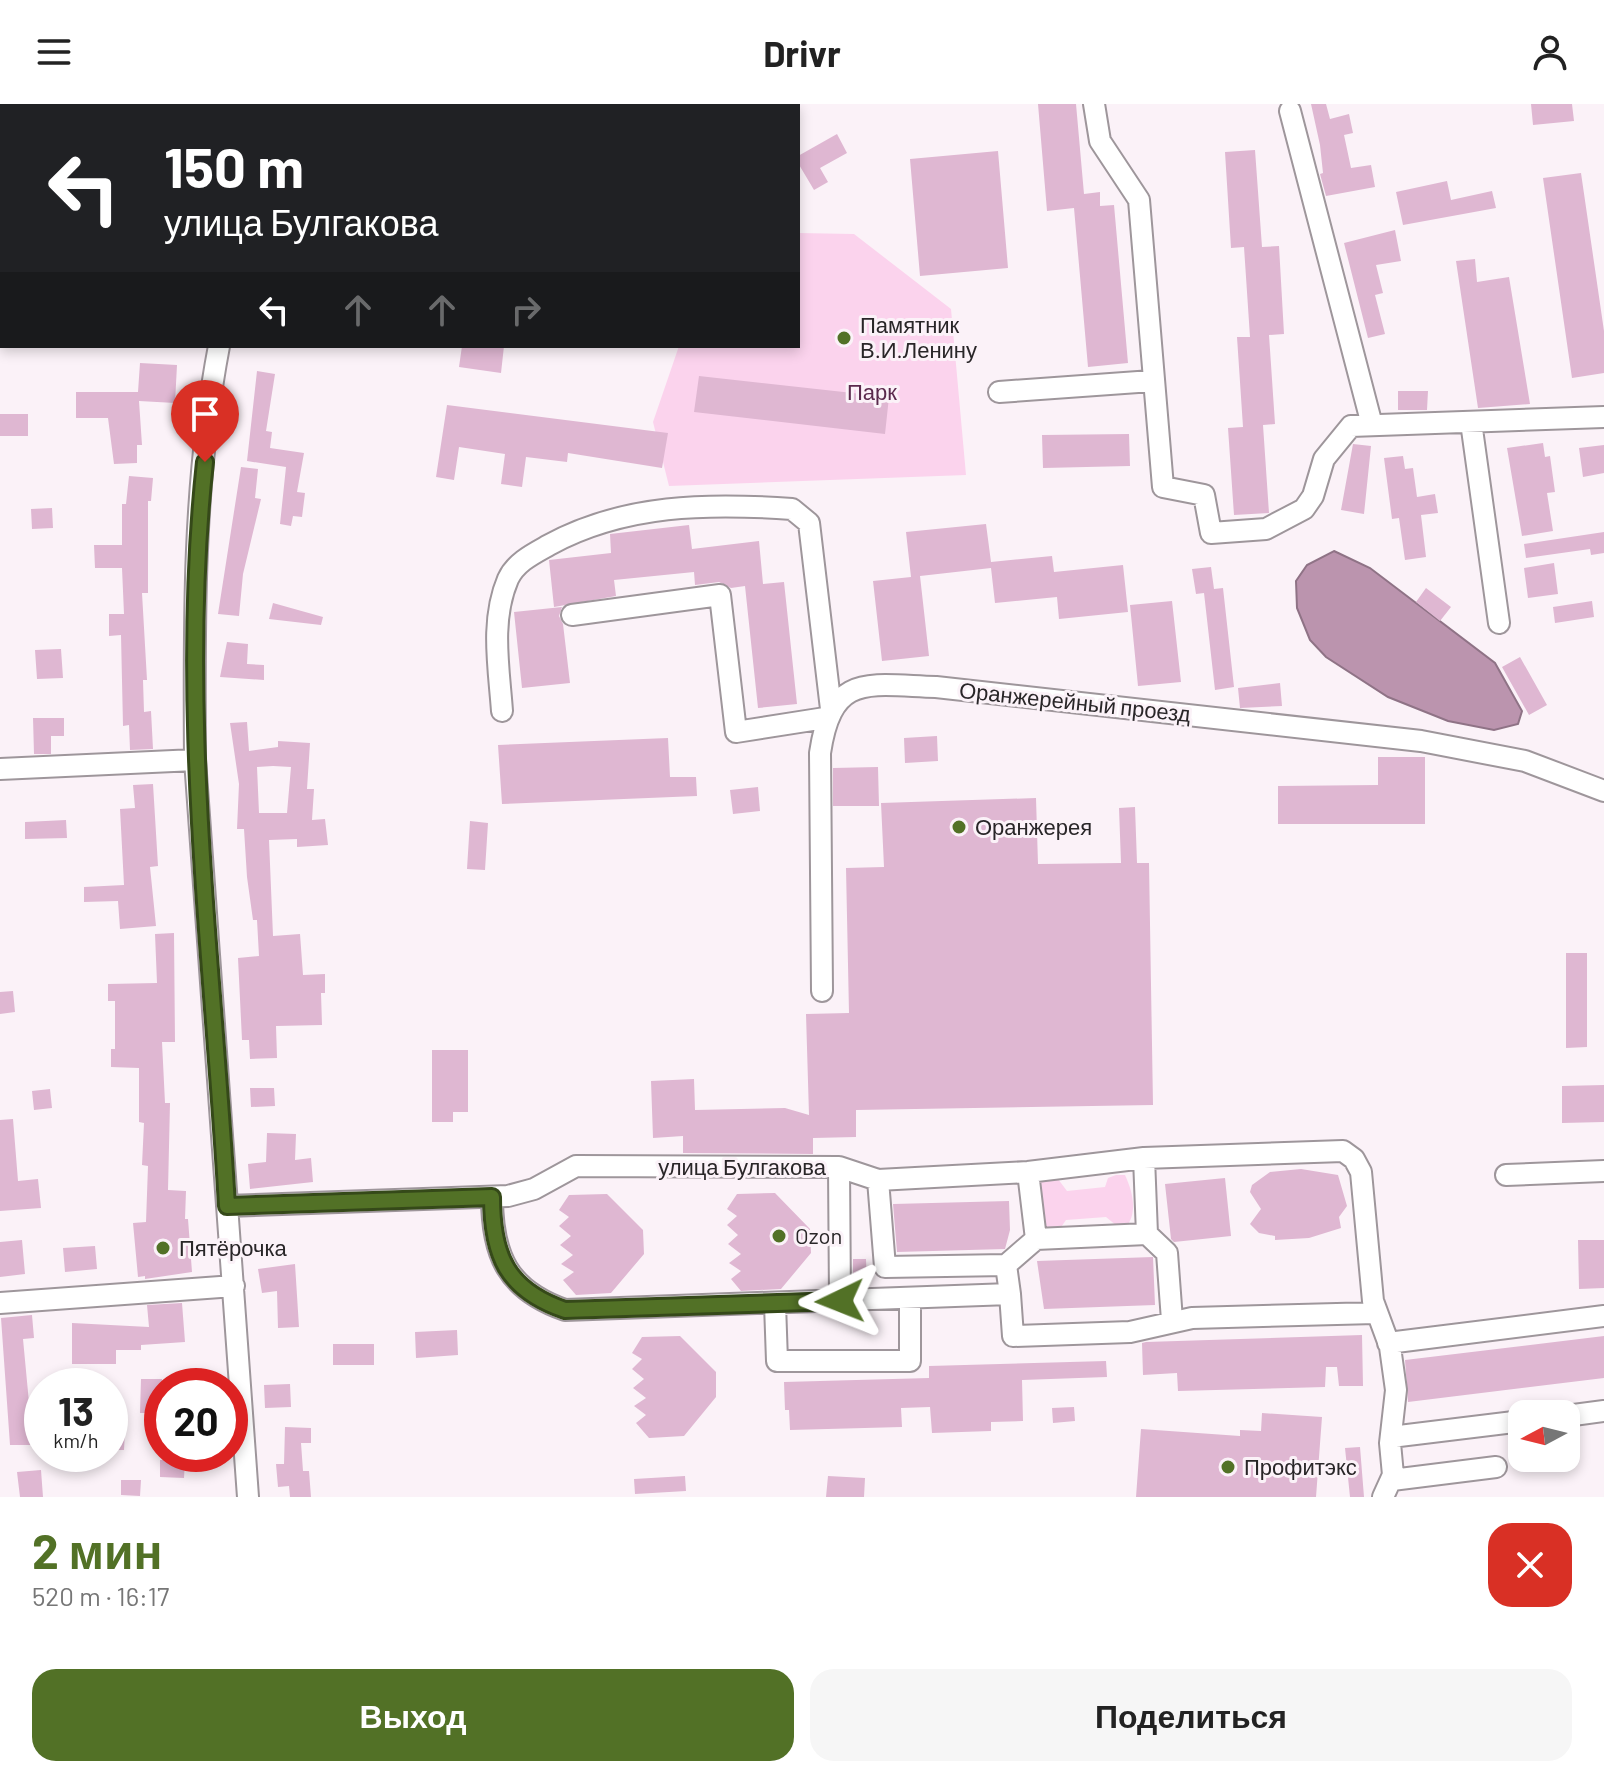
<!DOCTYPE html>
<html lang="ru">
<head>
<meta charset="utf-8">
<style>
	:root { --surface:#fff; --page:#f6f6f6; --text:#222; --muted:#767676; --accent:#527126 }
	body { margin:0; font-family:Barlow,sans-serif; background:var(--page); color:var(--text); height:100vh; display:flex; flex-direction:column; font-size:30px; white-space:nowrap }
	* { box-sizing:border-box; margin:0 }
	p { font-size:26px; color:var(--muted) }
	.icon { flex:none; width:44px; height:44px; fill:none; stroke:currentColor; stroke-width:2; stroke-linecap:round; stroke-linejoin:round }
	.map { position:relative; height:1393px; overflow:hidden }
	.panel { display:flex; flex-direction:column; background:var(--surface); flex:1 }
	.panel>* { flex:none }
	.banner { position:absolute; left:0px; top:0px; width:800px; height:244px; box-shadow:0 4px 12px #0003; background:#202124; color:#fff; overflow:hidden }
	.needle { width:52px; rotate:263deg }
	.tools { position:absolute; left:1508px; top:1296px; display:grid; gap:16px }
	.tools a { display:grid; place-items:center; width:72px; height:72px; border-radius:16px; background:var(--surface); box-shadow:0 4px 12px #0003; font-size:40px }
	.speed { position:absolute; left:24px; top:1264px; display:flex; gap:16px; font-size:40px; font-weight:700; text-align:center }
	.speed>* { display:grid; place-content:center; width:104px; height:104px; border-radius:50%; background:var(--surface); box-shadow:0 4px 12px #0003; line-height:1 }
	.speed small { font-size:20px; font-weight:400 }
	.speed .limit { border:12px solid #d22; background:#fff; color:#111 }
	.pin { position:absolute; display:grid; place-items:center; width:68px; height:68px; color:#fff; margin:-82px -34px; border-radius:50% 50% 50% 0; rotate:-45deg; box-shadow:0 0 8px #0007 }
	.pin .icon { rotate:45deg }
	.me { position:absolute; width:88px; margin:-44px; rotate:268deg; stroke-linejoin:round; filter:drop-shadow(0 0 6px #0008) }
	.turn { display:flex; align-items:center; gap:28px; height:168px; padding:0 32px; font-size:36px }
	.turn .icon { width:104px; height:104px; stroke-width:2.5 }
	.turn b { display:block; font-size:56px; line-height:68px }
	.lanes { display:flex; align-items:center; height:76px; padding:0 32px; background:#0003; justify-content:center; gap:40px; direction:ltr }
	.lanes .off { opacity:.35 }
	.round { display:grid; place-items:center; flex:none; width:84px; height:84px; border-radius:24px; background:var(--page) }
	.headline { display:flex; align-items:center; justify-content:space-between; height:136px; padding:0 32px }
	h1 { font-size:48px; font-weight:700; line-height:60px; color:var(--accent) }
	.cta { display:flex; gap:16px; margin-top:auto; padding:16px 32px }
	.cta a { flex:1; height:92px; border-radius:24px; background:var(--accent); color:#fff; font-size:32px; font-weight:700; line-height:92px; text-align:center }
	.cta a+a { background:var(--page); color:var(--text) }
	header { display:flex; justify-content:space-between; align-items:center; height:104px; padding:0 32px; background:var(--surface); font-size:36px; font-weight:700 }
	.map>svg:first-child { display:block }
	.green { fill:#fbd3ed }
	.water { fill:#bb94ae; stroke:#8f7386; stroke-width:2 }
	.building { fill:#dfb7d2; fill-rule:evenodd }
	.lines { fill:none; stroke-linecap:round; stroke-linejoin:round }
	.minor-casing { stroke:#9e969b; stroke-width:24 }
	.minor { stroke:#fff; stroke-width:20 }
	.route-casing { stroke:#354919; stroke-width:20 }
	.route { stroke:#527126; stroke-width:14 }
	.poi-dot { fill:#527126; stroke:#fbf2f8; stroke-width:3 }
	.labels { text-anchor:middle; stroke-width:6; stroke-linejoin:round; paint-order:stroke }
	.poi-label { font-size:22px; fill:#292628; stroke:#fbf2f8; text-anchor:start }
	.park-label { font-size:22px; fill:#5b2a4d; stroke:#fbf2f8 }
	.street-label { font-size:22px; fill:#292628; stroke:#fbf2f8 }
</style>
</head>
<body>
<header><svg class="icon" aria-label="menu" viewBox="0 0 24 24"><path d="M4 6h16M4 12h16M4 18h16"/></svg>Drivr<svg class="icon" aria-label="person" viewBox="0 0 24 24"><circle cx="12" cy="8" r="4"/><path d="M4 21q1-7 8-7t8 7"/></svg></header>
<div class="map">
<svg width="1604" height="1393" viewBox="0 0 1604 1393">
	<rect width="100%" height="100%" fill="#fbf2f8"/>
	<path class="green" d="M798,129L854,130L951,205L966,371L669,382L653,318L679,242H798Z
		M1116,1071H1125C1132,1086 1138,1107 1127,1122H1117L1106,1113L1066,1116L1059,1126L1044,1125L1037,1085L1040,1077L1058,1075L1067,1087L1105,1083L1108,1074Z"/>
	<path class="water" d="M1334,447L1370,464L1495,559L1522,607L1518,620L1494,626L1448,617L1388,593L1326,553L1310,536L1297,504L1296,477L1307,461Z"/>
	<path class="building" d="M1038,0H1076L1084,90L1100,88V102L1114,101L1128,259L1088,263L1074,104L1047,107Z
		M1311,0H1326L1330,15L1349,10L1353,29L1344,31L1351,64L1371,61L1375,83L1326,92L1320,70L1323,69L1320,41Z
		M1531,0H1572L1574,17L1533,21Z
		M837,30L847,49L820,64L828,78L814,86L798,59V52Z
		M1255,46L1262,143L1279,142L1284,230L1269,231L1275,320L1263,321L1269,409L1234,411L1228,324L1243,323L1237,233H1250L1244,143L1231,144L1225,48Z
		M998,47L1008,164L920,172L910,55Z
		M1581,69L1604,227V269L1572,274L1543,74Z
		M1447,77L1451,96L1492,87L1496,104L1403,121L1396,88Z
		M1395,126L1401,157L1376,161L1383,189L1375,191L1385,230L1368,234L1344,139Z
		M1475,155L1477,178L1509,173L1530,300L1478,304L1456,157Z
		M462,242H504L501,269L459,263Z
		M140,259L177,261L175,299L139,297L142,341H137V359L114,360L108,314H76V288H138Z
		M257,267L275,270L266,327L272,328L270,344L304,349L297,388L305,389L302,413L293,412L291,422L280,420L286,363L247,357Z
		M699,272L889,293L885,330L694,308Z
		M1398,287H1428L1427,306H1398Z
		M447,301L668,329L662,364L568,349L567,358L526,353L522,383L501,380L505,350L459,343L454,376L436,373Z
		M0,310H28V332H0Z
		M1129,330L1130,362L1043,364L1042,331Z
		M1543,339L1545,353L1550,352L1555,388L1547,389L1553,427L1522,432L1507,344Z
		M1353,340L1371,342L1364,410L1341,406Z
		M1604,341V369L1583,373L1579,344Z
		M1403,352L1405,365L1413,364L1417,393L1435,390L1438,409L1421,411L1426,453L1405,456L1399,414L1392,415L1384,354Z
		M241,363L258,365L255,394L261,395L243,470L239,512L218,510Z
		M129,372L153,374L151,397H148V489H142L147,576H143L144,608L151,607L153,645L130,646L129,621L123,622L121,531L109,532V510H124L122,464H95L94,441H122V400H126Z
		M52,404L53,424L32,425L31,405Z
		M986,420L991,458L1052,452L1054,468L1123,461L1128,508L1059,515L1057,493L995,499L991,464L920,472L929,552L882,557L873,477L911,473L906,428Z
		M689,421L692,445L759,437L763,480L784,478L797,600L758,604L745,482L731,484L719,478L695,481L694,468L614,476L616,492L554,503L549,456L611,449L610,430Z
		M1604,428V449L1591,451L1590,445L1526,454L1524,440Z
		M1554,459L1558,490L1528,494L1524,464Z
		M1211,463L1214,485L1223,484L1234,583L1215,586L1204,489L1196,490L1192,465Z
		M1426,484L1451,503L1440,517L1416,498Z
		M1172,497L1181,578L1138,582L1130,501Z
		M1592,497L1594,513L1555,519L1553,503Z
		M273,499L323,513L321,521L269,515Z
		M562,503L559,512L563,520L570,579L522,584L514,508Z
		M227,538L248,540L247,560L264,561V576L220,573Z
		M61,545L63,574L37,575L35,546Z
		M1520,553L1547,601L1529,611L1502,563Z
		M1280,579L1282,602L1240,604L1238,584Z
		M33,614H64V632H51V650H34Z
		M247,618L249,647L278,643V637L310,639L307,685H314L312,716L325,715L328,741L297,743V735L269,736L273,832L300,830L303,871L325,870V889H321L322,921L276,922L277,954L250,955L249,936H242L238,854L259,852L257,816H253L247,773L244,725H237L239,680L230,619ZM273,662L291,663L287,709H259L257,663Z
		M937,632L938,657L905,659L904,634Z
		M668,634L670,673H696L697,692L502,700L498,641Z
		M1378,653H1425V720H1278V682L1378,681Z
		M878,663L879,702H833V664Z
		M153,680L158,762L150,763L156,822L120,825L118,797L84,798V783L124,781L120,705L135,704L133,681Z
		M758,683L760,707L733,710L730,686Z
		M1036,694L1038,760L1121,759L1119,704L1135,703L1137,759H1149L1153,1001L856,1006V1033L813,1034V1050L683,1049V1032L653,1034L651,977L694,975L695,1006L785,1004L809,1011L806,910L849,909L846,764L884,763L881,699Z
		M66,716L67,734L25,735V718Z
		M470,717L488,719L485,766L467,765Z
		M174,829L175,938H162L165,999H170L168,1086L186,1087L185,1115H188L192,1168L145,1175V1172L138,1173L133,1119L146,1118L148,1062L142,1061L144,1019L139,1018V964L111,963V945H115V897H108V880L157,879L155,830Z
		M1566,849H1587V943L1566,944Z
		M13,887L15,908L0,910V888Z
		M432,946H468V1008H453V1018H432Z
		M1604,981V1018L1562,1019V982Z
		M250,984H274L275,1002L251,1003Z
		M50,985L52,1004L34,1006L32,987Z
		M13,1015L18,1077L38,1075L41,1104L0,1107V1016Z
		M267,1029L296,1030L295,1056L311,1054L313,1078L250,1085L248,1060L266,1058Z
		M1301,1065L1338,1071L1347,1102L1339,1113L1341,1124L1309,1134L1275,1136V1132L1259,1129L1250,1120L1261,1105L1250,1088L1252,1081L1270,1068Z
		M1225,1074L1231,1132L1174,1138L1171,1135L1165,1080Z
		M775,1089L810,1125L811,1149L781,1185L741,1187L731,1175L741,1167L729,1159L741,1150L728,1140L738,1131L727,1121L737,1112L727,1105L737,1090Z
		M607,1090L643,1126L644,1150L611,1189L576,1191L563,1176L574,1168L561,1160L573,1151L560,1141L571,1132L559,1122L569,1113L559,1106L569,1091Z
		M1009,1097L1010,1126L1005,1145L897,1148L893,1100Z
		M22,1136L25,1170L0,1173V1138Z
		M1578,1136H1604V1184L1579,1185Z
		M95,1142L97,1165L65,1168L63,1144Z
		M1153,1153L1155,1201L1044,1205L1037,1157Z
		M853,1155H866L867,1182L853,1183Z
		M295,1160L299,1223L278,1224L277,1187L262,1189L258,1165Z
		M182,1199L185,1238L141,1241V1246H116V1260H72V1219L149,1223L147,1201Z
		M32,1211L34,1234L23,1235L33,1341H10L1,1214Z
		M457,1226L458,1251L416,1254L415,1228Z
		M1362,1231L1363,1282H1339L1337,1263H1326L1325,1283L1178,1287L1177,1269L1143,1271L1142,1239L1146,1238Z
		M680,1232L716,1268V1293L684,1332L649,1334L636,1319L646,1311L634,1302L646,1294L633,1284L644,1275L632,1265L642,1255L632,1249L642,1233Z
		M1604,1232V1274L1408,1298L1405,1256Z
		M333,1240H374V1261H333Z
		M1106,1257L1107,1273L1022,1276L1023,1317L991,1318V1327L932,1329L930,1303L901,1304L902,1323L790,1326L789,1306H785L784,1278L929,1274V1262Z
		M141,1275H162V1309H140Z
		M290,1280L291,1303L265,1304L264,1281Z
		M1074,1303L1075,1317L1053,1319L1052,1304Z
		M1262,1309L1322,1313L1316,1393H1136L1141,1325L1240,1332V1326L1261,1327Z
		M285,1323L311,1324V1339H301L303,1367H309L311,1393H290L289,1382L278,1383L276,1360H284Z
		M110,1326L125,1327L124,1346H110Z
		M1360,1343L1364,1393H1350L1345,1344Z
		M160,1356H185L184,1374L160,1373Z
		M41,1366L43,1393H20L17,1368Z
		M685,1372L686,1387L635,1390L634,1375Z
		M828,1372L865,1374L864,1393H826Z
		M121,1376H141L140,1392L121,1391Z"/>
	<g class="lines">
		<g class="minor-casing">
			<path id="minor" d="M1094,0L1100,37L1139,96L1163,383L1204,391L1211,429L1266,425L1304,405L1313,392L1324,355L1351,322L1604,313
				M85,2V0
				M302,2L303,0
				M1290,7L1372,321
				M0,89L2,88
				M219,242C193,378 194,519 195,656L248,1393
				M999,288L1152,277
				M1471,318L1499,519
				M572,511L720,491L736,628L825,614
				M502,607C499,564 490,517 508,475C516,458 533,450 549,441C624,400 708,399 792,405L809,419L831,605
				M0,665L195,656
				M822,887L820,649C832,568 868,581 936,583L1421,637L1525,657L1604,687
				M1144,1054L1147,1130L1167,1149L1172,1216
				M839,1063L840,1197
				M1028,1068L1036,1135
				M1506,1071L1604,1067
				M878,1076L885,1163L1006,1161
				M492,1093C492,1152 508,1186 565,1206L1010,1190L1006,1161L1036,1135L1147,1130
				M227,1102L508,1092L534,1085L576,1062L839,1063L878,1076L1028,1068L1144,1054L1343,1047L1354,1055L1361,1068L1373,1197L1390,1243L1396,1286L1390,1339L1393,1371L1383,1393
				M1010,1190L1013,1232L1130,1228L1192,1214L1375,1209
				M0,1199L234,1182
				M775,1200L777,1257H910V1195
				M1388,1239L1604,1212
				M1566,1312L1604,1307
				M1391,1333L1522,1317
				M1392,1376L1496,1363"/>
		</g>
		<use href="#minor" class="minor"/>
	</g>
	<g class="lines">
		<g class="route-casing">
			<path id="route" d="M205,358C178,607 213,854 227,1102L492,1093C492,1152 507,1186 565,1206L840,1197"/>
		</g>
		<use href="#route" class="route"/>
	</g>
	<g class="poi-dot">
		<circle cx="844" cy="234" r="8"/>
		<circle cx="959" cy="723" r="8"/>
		<circle cx="779" cy="1132" r="8"/>
		<circle cx="163" cy="1144" r="8"/>
		<circle cx="1228" cy="1363" r="8"/>
	</g>
	<g class="labels">
		<g class="poi-label">
			<text x="860" y="229">Памятник<tspan x="860" dy="25">В.И.Ленину</tspan></text>
			<text x="975" y="731">Оранжерея</text>
			<text x="795" y="1140">Ozon</text>
			<text x="179" y="1152">Пятёрочка</text>
			<text x="1244" y="1371">Профитэкс</text>
		</g>
		<g class="park-label">
			<text x="872" y="296">Парк</text>
		</g>
		<g class="street-label">
			<text transform="translate(1075 598) rotate(6)" y="8">Оранжерейный проезд</text>
			<text x="742" y="1071">улица Булгакова</text>
		</g>
	</g>
</svg>
<div class="tools">
<a><svg class="needle" viewBox="-14 -14 28 28"><path d="M0-13l5 13h-10z" fill="#e53935"/><path d="M0 13l5-13h-10z" fill="#767676"/></svg></a>
</div>
<div class="speed"><div>13<small>km/h</small></div><div class="limit">20</div></div>
<div class="pin" style="left:205px;top:358px;background:#d93025"><svg class="icon" aria-label="arrive" viewBox="0 0 24 24"><path d="M6 21V4h12l-3 4 3 4H6"/></svg></div>
<svg class="me" style="left:840px;top:1197px" viewBox="-20 -20 40 40"><path d="M0-17L14 15 0 8-14 15z" fill="#527126" stroke="#fff" stroke-width="4"/></svg>
<div class="banner">
<div class="turn"><svg class="icon" aria-label="left" viewBox="0 0 24 24"><path d="M17 20v-9H6M10 6l-5 5 5 5"/></svg><div><b>150 m</b>улица Булгакова</div></div>
<div class="lanes"><svg class="icon" aria-label="left" viewBox="0 0 24 24"><path d="M17 20v-9H6M10 6l-5 5 5 5"/></svg><svg class="icon off" aria-label="ahead" viewBox="0 0 24 24"><path d="M12 20V5M6 11l6-6 6 6"/></svg><svg class="icon off" aria-label="ahead" viewBox="0 0 24 24"><path d="M12 20V5M6 11l6-6 6 6"/></svg><svg class="icon off" aria-label="right" viewBox="0 0 24 24"><path d="M7 20v-9h11M14 6l5 5-5 5"/></svg></div>
</div>
</div>
<section class="panel">
<div class="headline"><div><h1>2 мин</h1><p>520 m · 16:17</p></div><a class="round" style="background:#d93025;color:#fff"><svg class="icon" aria-label="close" viewBox="0 0 24 24"><path d="M6 6l12 12M18 6L6 18"/></svg></a></div>
<div class="cta"><a>Выход</a><a>Поделиться</a></div>
</section>
</body>
</html>
